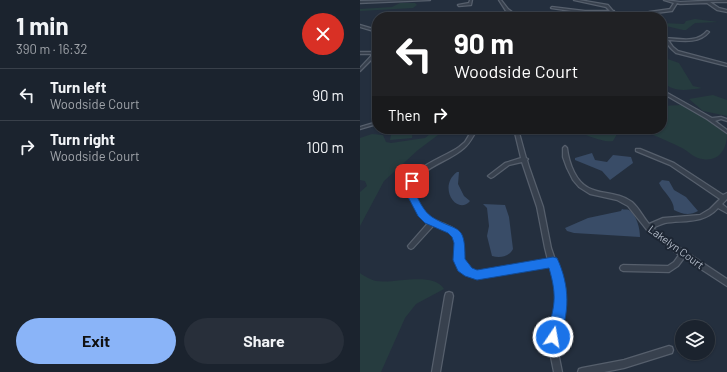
<!DOCTYPE html>
<html lang="en">
<head>
<meta charset="utf-8">
<style>
	:root { --surface:#1b232e; --page:#282f3a; --text:#f1f3f6; --muted:#a0a4aa; --line:#39404a; --accent:#8ab4f8 }
	body { margin:0; font-family:Barlow,sans-serif; background:var(--page); color:var(--text); height:100vh; display:flex; flex-direction:column; font-size:15px; white-space:nowrap }
	* { box-sizing:border-box; margin:0 }
	p { font-size:13px; color:var(--muted) }
	.icon { flex:none; width:22px; height:22px; fill:none; stroke:currentColor; stroke-width:2; stroke-linecap:round; stroke-linejoin:round }
	.map { position:relative; flex:1; overflow:hidden }
	.panel { display:flex; flex-direction:column; background:var(--surface); width:360px }
	.panel>* { flex:none }
	.hud { position:absolute; left:12px; top:12px; width:295px; height:122px; border-radius:16px; box-shadow:0 1px 3px #0004,0 0 0 1px var(--line); background:#202124; color:#fff; overflow:hidden }
	.tools { position:absolute; left:315px; top:320px; display:grid; gap:8px }
	.tools a { display:grid; place-items:center; width:40px; height:40px; border-radius:50%; background:var(--surface); box-shadow:0 1px 3px #0004,0 0 0 1px var(--line); font-size:20px }
	.pin { position:absolute; display:grid; place-items:center; width:34px; height:34px; color:#fff; margin:-17px; border-radius:8px; box-shadow:0 2px 6px #0006 }
	.me { position:absolute; width:44px; margin:-22px; rotate:12deg; stroke-linejoin:round; filter:drop-shadow(0 0 3px #0008) }
	.turn { display:flex; align-items:center; gap:14px; height:84px; padding:0 16px; font-size:18px }
	.turn .icon { width:52px; height:52px; stroke-width:2.5 }
	.turn b { display:block; font-size:28px; line-height:34px }
	.then { display:flex; align-items:center; height:38px; padding:0 16px; background:#0003; gap:8px; font-size:15px }
	.round { display:grid; place-items:center; flex:none; width:42px; height:42px; border-radius:21px; background:var(--page) }
	.overview { display:flex; align-items:center; justify-content:space-between; height:68px; padding:0 16px }
	h1 { font-size:24px; font-weight:700; line-height:30px }
	.cta { display:flex; gap:8px; margin-top:auto; padding:8px 16px }
	.cta a { flex:1; height:46px; border-radius:24px; background:var(--accent); color:#111; font-size:16px; font-weight:700; line-height:46px; text-align:center }
	.cta a+a { background:var(--page); color:var(--text) }
	ul { padding:0; list-style:none }
	li { display:flex; align-items:center; gap:12px; height:52px; padding:0 16px; border-top:1px solid var(--line) }
	li div { flex:1 }
	li b { display:block; font-size:15px }
	li em { font-style:normal }
	main { display:flex; flex:1; min-height:0 }
	.map>svg:first-child { display:block }
	.green { fill:#263c3f }
	.water { fill:#394c67 }
	.lines { fill:none; stroke-linecap:round; stroke-linejoin:round }
	.minor-casing { stroke:#565f6c; stroke-width:2.5 }
	.minor { fill:#38414e; fill-rule:evenodd }
	.route { fill:#1a73e8; stroke:#114b97 }
	.labels { text-anchor:middle; stroke-width:4; stroke-linejoin:round; paint-order:stroke }
	.street-label { font-size:11px; fill:#b4bcc9; stroke:#1d2633 }
</style>
</head>
<body>
<main>
<section class="panel">
<div class="overview"><div><h1>1 min</h1><p>390 m · 16:32</p></div><a class="round" style="background:#d93025;color:#fff"><svg class="icon" aria-label="close" viewBox="0 0 24 24"><path d="M6 6l12 12M18 6L6 18"/></svg></a></div>
<ul>
<li><svg class="icon" aria-label="left" viewBox="0 0 24 24"><path d="M17 20v-9H6M10 6l-5 5 5 5"/></svg><div><b>Turn left</b><p>Woodside Court</p></div><em>90 m</em></li>
<li><svg class="icon" aria-label="right" viewBox="0 0 24 24"><path d="M7 20v-9h11M14 6l5 5-5 5"/></svg><div><b>Turn right</b><p>Woodside Court</p></div><em>100 m</em></li>
</ul>
<div class="cta"><a>Exit</a><a>Share</a></div>
</section>
<div class="map">
<svg width="367" height="372" viewBox="0 0 367 372">
	<rect width="100%" height="100%" fill="#242f3e"/>
	<path class="green" d="M40,3H55L57,5L53,8L0,11V9L32,7Z
		M335,19L358,22L335,23L326,30H323L302,25V23L324,24L326,21Z
		M302,57L319,63L333,86L342,88C325,90 316,93 302,82Z
		M353,95L367,100V116L343,111L329,99Z
		M321,105L350,121L367,134C367,151 357,164 338,158C332,156 328,151 322,148C312,143 301,138 291,134C279,130 269,131 257,134L253,141C243,143 221,133 212,129H302L304,119L302,106Z
		M32,129H53L52,138L30,140Z
		M76,129H86L58,150L24,181L0,226V192L7,186L5,181L0,180V138L12,134L23,135L26,142L31,143L65,138Z
		M0,273C4,276 11,280 16,281C35,284 73,271 84,289L56,304L45,318L21,372H0Z"/>
	<path class="water" d="M232,153L235,160L247,162L253,155L271,157L273,163L250,180L242,171L215,160V158Z
		M97,172H99L98,184L104,196L110,201C97,216 77,187 97,172Z
		M302,180L309,181L314,190L326,197L338,211C330,216 321,214 314,210C314,199 303,192 299,183Z
		M123,204L145,205L149,217L153,249C149,257 140,258 132,256L127,236L129,226L127,208Z
		M262,209C264,210 267,209 269,210C277,215 280,229 280,237L214,233L207,231L205,228L228,218L261,211Z"/>
	<g class="lines">
		<g class="minor-casing">
			<path id="minor" d="M44,0H70L0,3V1Z
				M110,0H112L111,5L99,6L98,5L109,3Z
				M139,0H141L148,9L152,12L193,17H184L150,14L146,11Z
				M214,0H219L248,5L253,11H254V13L257,17H255L251,13H225L191,8L192,7L225,11H250L246,7Z
				M304,0L320,2L367,0V2H350L359,8L367,10V12L357,10L347,3L320,4L317,3L312,11L288,14L289,12L310,9L314,3Z
				M50,14L57,16V17L49,16Z
				M0,25L17,30V32L0,27Z
				M347,31L349,32C339,44 322,41 308,40L313,47L318,51L367,64V66L316,53C310,48 303,40 302,32L307,38C321,39 337,43 347,31Z
				M17,51V54L0,71V68L13,54H0V52H15Z
				M302,90L352,118L361,117L367,119V121L361,119L355,121L367,130V133L347,119L302,93Z
				M17,122V124L0,129V127Z
				M154,129H158L166,158L168,159L167,160L169,167L183,207L191,248L205,288V309L199,324L197,337V347L202,372H194L189,347V337L191,324L197,309V288L190,266L117,278C113,277 109,276 105,274C90,265 103,245 91,233C87,229 80,227 74,225L53,248L51,249L49,248L48,246L69,222L60,215L46,191C47,188 48,185 49,182C59,164 83,158 99,147L105,142L111,132H113L115,133C112,138 109,144 104,148C86,164 59,166 52,191C57,199 61,210 69,217C79,224 94,224 100,236C104,245 102,254 104,263C107,269 112,270 117,272L188,260L185,248L177,207L162,162L149,165L133,177L131,178L128,176L145,163L161,158Z
				M205,146L207,148C208,156 210,164 214,172C228,200 251,187 272,202C279,208 283,217 289,224L303,218L340,215L350,209L360,199L310,165L276,151V149H280L314,163L363,195L367,193V199L362,204L367,208V213L358,208C344,224 324,220 305,223C301,224 297,226 293,228L320,248L367,279V286L324,258L318,266L309,272L263,271L261,270L260,268L261,266L263,265L308,266L314,262L319,255L287,230L268,206L257,200L230,194L219,187L213,180L207,168L203,157V148Z
				M89,292L92,293L93,296L80,372H72L85,296L86,293Z
				M309,346L312,347L313,350L312,353L264,368L244,372H218L219,369L222,368L264,360Z"/>
		</g>
		<use href="#minor" class="minor"/>
	</g>
	<path class="route" d="M49,178H52L57,181L54,191C59,200 63,211 72,217C98,233 105,222 105,259L112,268L117,270L193,257L197,258C210,286 210,313 198,342L193,344L188,342L186,337C194,307 198,299 189,268L117,280L105,276L98,271L93,260L94,243L92,237L88,233L65,223L58,216L45,191Z"/>
	<g class="labels">
		<g class="street-label">
			<text transform="translate(316 247) rotate(36)" y="4">Lakelyn Court</text>
		</g>
	</g>
</svg>
<div class="tools">
<a><svg class="icon" aria-label="layers" viewBox="0 0 24 24"><path d="M12 4l9 5-9 5-9-5zM3 14l9 5 9-5"/></svg></a>
</div>
<div class="pin" style="left:52px;top:181px;background:#d93025"><svg class="icon" aria-label="arrive" viewBox="0 0 24 24"><path d="M6 21V4h12l-3 4 3 4H6"/></svg></div>
<svg class="me" style="left:193px;top:337px" viewBox="-20 -20 40 40"><circle r="17" fill="#1a73e8" stroke="#fff" stroke-width="3"/><path d="M0-11L8 9 0 5-8 9z" fill="#fff"/></svg>
<div class="hud">
<div class="turn"><svg class="icon" aria-label="left" viewBox="0 0 24 24"><path d="M17 20v-9H6M10 6l-5 5 5 5"/></svg><div><b>90 m</b>Woodside Court</div></div>
<div class="then">Then<svg class="icon" aria-label="right" viewBox="0 0 24 24"><path d="M7 20v-9h11M14 6l5 5-5 5"/></svg></div>
</div>
</div>
</main>
</body>
</html>
